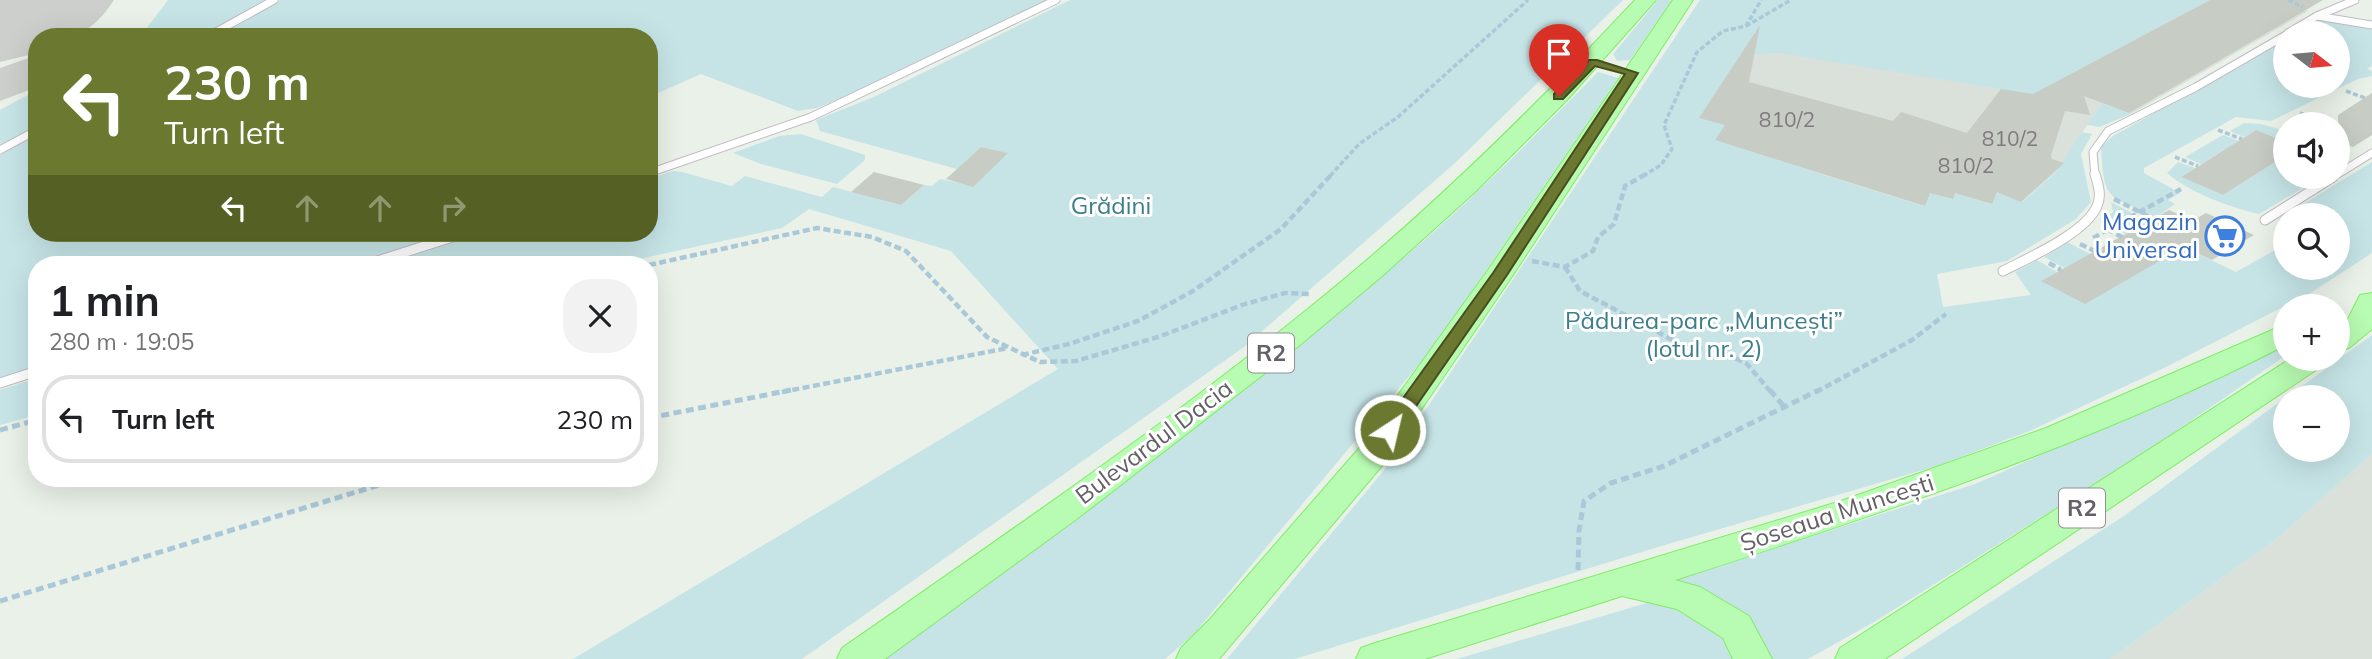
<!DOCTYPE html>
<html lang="en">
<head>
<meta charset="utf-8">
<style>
	:root { --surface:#fff; --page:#f2f2f2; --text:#202124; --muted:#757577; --line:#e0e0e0 }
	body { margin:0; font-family:Mulish,sans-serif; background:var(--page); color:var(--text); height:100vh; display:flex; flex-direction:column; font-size:26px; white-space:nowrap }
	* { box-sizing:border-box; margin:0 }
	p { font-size:23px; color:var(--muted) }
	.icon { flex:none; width:38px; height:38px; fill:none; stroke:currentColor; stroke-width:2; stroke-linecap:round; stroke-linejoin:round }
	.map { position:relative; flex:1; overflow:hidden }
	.panel { position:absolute; left:28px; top:256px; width:630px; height:231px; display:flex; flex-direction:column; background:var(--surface); border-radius:28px; box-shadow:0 7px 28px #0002 }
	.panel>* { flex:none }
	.guide { position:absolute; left:28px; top:28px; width:630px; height:214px; border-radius:28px; box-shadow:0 7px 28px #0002; background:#6b782f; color:#fff; overflow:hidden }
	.needle { width:46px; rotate:106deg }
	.controls { position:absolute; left:2273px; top:21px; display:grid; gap:14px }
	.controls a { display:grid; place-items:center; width:77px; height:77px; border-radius:50%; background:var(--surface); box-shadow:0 7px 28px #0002; font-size:35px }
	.pin { position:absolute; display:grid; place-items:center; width:60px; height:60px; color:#fff; margin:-72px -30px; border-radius:50% 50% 50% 0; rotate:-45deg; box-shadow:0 0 7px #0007 }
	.pin .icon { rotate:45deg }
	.me { position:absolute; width:77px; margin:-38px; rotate:35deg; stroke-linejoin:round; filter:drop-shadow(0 0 5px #0008) }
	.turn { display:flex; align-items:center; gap:24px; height:147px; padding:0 21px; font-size:32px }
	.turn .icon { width:91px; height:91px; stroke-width:2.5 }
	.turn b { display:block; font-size:49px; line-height:60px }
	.lanes { display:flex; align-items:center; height:66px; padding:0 21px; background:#0003; justify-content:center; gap:35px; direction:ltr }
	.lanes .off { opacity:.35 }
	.round { display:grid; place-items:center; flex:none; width:74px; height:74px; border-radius:28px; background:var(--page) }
	.head { display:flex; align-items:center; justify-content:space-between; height:119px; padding:0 21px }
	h1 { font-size:42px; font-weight:700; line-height:52px }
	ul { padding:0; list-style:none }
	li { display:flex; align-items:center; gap:21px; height:88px; margin:0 14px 10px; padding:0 7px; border:4px solid var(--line); border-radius:28px }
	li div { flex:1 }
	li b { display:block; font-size:26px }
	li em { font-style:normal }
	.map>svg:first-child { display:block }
	.industrial { fill:#dae0da }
	.green { fill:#c6e4e6; fill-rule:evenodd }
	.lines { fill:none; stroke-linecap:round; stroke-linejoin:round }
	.taxiway { fill:#cccfcc; fill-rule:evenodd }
	.runway { fill:#cccfcc; fill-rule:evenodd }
	.building { fill:#c7ccc4 }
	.lane-far1-casing { stroke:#c1bcc3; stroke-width:9 }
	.lane-casing { stroke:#c1bcc3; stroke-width:11 }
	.primary-casing { stroke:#80ec66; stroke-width:2 }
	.path-far2 { stroke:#aac8d8; stroke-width:3.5; stroke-dasharray:5 2.5; stroke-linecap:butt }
	.path-far1 { stroke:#aac8d8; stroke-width:4.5; stroke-dasharray:7 3.5; stroke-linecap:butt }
	.path { stroke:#aac8d8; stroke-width:5; stroke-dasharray:8 4.5; stroke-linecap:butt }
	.lane-far1 { stroke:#fff; stroke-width:7 }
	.lane { stroke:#fff; stroke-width:9 }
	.primary { fill:#b8fbb2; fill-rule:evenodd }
	.route { fill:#6b782f; stroke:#464e1f; stroke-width:2 }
	.labels { text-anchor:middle; stroke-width:6; stroke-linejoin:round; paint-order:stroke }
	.number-label { font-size:21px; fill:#7e7a7e }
	.shield { fill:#fff; stroke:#938f95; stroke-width:2 }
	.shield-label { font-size:23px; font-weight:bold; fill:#655f67 }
	.park-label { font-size:24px; fill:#3c7f8a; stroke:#fff }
	.shop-label { font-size:24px; fill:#366cbe; stroke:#fff; text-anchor:end }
	.street-label { font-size:24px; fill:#655f67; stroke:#fff }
</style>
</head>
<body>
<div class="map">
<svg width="2372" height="659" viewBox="0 0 2372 659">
	<rect width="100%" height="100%" fill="#e9f1e8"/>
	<path class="industrial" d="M2210,0H2268L2308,11L2131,114L2102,103L2055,173L2021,202L1997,193L1992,204L1956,194L1953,199L1931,193L1925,206L1809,171L1813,166L1715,140L1699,118L1741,54L1779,53L2047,86Z
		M2372,454V659H2110L2280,536Z"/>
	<path class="green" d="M168,0H270L203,37H140Z
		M280,0H1048L886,80L817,108L798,111L701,74L649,97V37H214Z
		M1070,0H1623L1455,163L1244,347L802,659H573L1058,369L951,251L809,209L782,228L616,264H386L483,233H649V179L673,171L682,172L732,186L745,176L822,197L833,187L901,205L924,185L932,186L940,179L973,186L1007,153L981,147L957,169L820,131L816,120L874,97Z
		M1658,0H1672L1630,60L1617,61L1613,54Z
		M1700,0H2210L2048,86L2049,97L1779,53L1741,55L1699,118L1725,125L1715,140L1784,160L1813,165L1810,171L1924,206L1931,193L1952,199L1955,193L1991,204L1997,192L2022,202L2055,173L2082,132L2092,134L2081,154L2091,202L2076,219L2007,261L1937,274L1943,307L2031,295L2015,272L2037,260L2057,272L2042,281L2184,247L2236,272L2277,249L2279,219L2372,162V253L2312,292L2166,367L2032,430L1937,466L1658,547L1295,659H1227L1390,463ZM2286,215H2338V268H2286Z
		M2319,21H2332L2372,27V66L2367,69L2372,71V76L2358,79L2271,121L2236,117L2144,168V173L2180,193L2168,200L2175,204L2156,217C2108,194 2104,204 2101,147L2113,136L2285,40L2286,86H2338V33H2297Z
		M1598,72L1618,78L1435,345L1194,634L1165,659H879C1053,531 1229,405 1394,266C1466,206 1532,139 1598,72Z
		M37,90V127L0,148V110Z
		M2102,103L2131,114L2099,127L2087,125Z
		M2244,123L2261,124L2285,131V142L2256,130L2244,137L2230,131Z
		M801,134L865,155V160L837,184L761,164L733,153L779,136Z
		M37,135V233H458L360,264H37V368L0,378V155Z
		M2223,135L2239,141L2201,164L2185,157Z
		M2285,155L2286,177H2321L2259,214C2232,208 2188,192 2167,173L2178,162L2195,168L2181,177L2223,195Z
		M2111,202L2149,222L2126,234L2100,222L2113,212Z
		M2067,242L2090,254L2065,268L2044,257Z
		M2372,335V454L2280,536L2110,659H1902L2124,516L2285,398L2286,450H2338V397H2287Z
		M2285,347V356L2147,451L1874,622L1808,659H1771L1670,582L1975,484Z
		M37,378V415L0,425V390Z
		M1650,602L1675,603L1711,618L1742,659H1457Z"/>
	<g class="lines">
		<path class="taxiway" d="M19,0H79L72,9L0,37V8Z
			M37,55V87L0,101V68Z"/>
		<path class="runway" d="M0,0H114C90,35 78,37 37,37V53L0,62Z"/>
	</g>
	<path class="building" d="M2210,0H2323L2129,113L2084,96L2090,115L2065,111L2051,155L2052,159L2064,163L2021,202L1997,192L1992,204L1955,193L1953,199L1930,193L1925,206L1715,140L1725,125L1699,118L1760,25L1749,82L1893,121L1901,112L1967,133L2001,89L2033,94Z
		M2372,93V135L2353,147L2338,142V115Z
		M2256,130L2286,142V155L2223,195L2181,177Z
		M981,147L1008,153L973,187L946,179Z
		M874,172L924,185L901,205L851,192Z
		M2169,210L2192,221L2206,213L2254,235L2212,260L2184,247L2085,304L2041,281Z"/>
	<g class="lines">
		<g class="lane-far1-casing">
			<path id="lane-far1" d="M2317,16L2372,25
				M2288,33L2317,16L2355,0
				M207,37L274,0
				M0,150L37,130
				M649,173L811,117L1056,0
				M2338,174L2372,153
				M2095,176L2093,152L2108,131L2196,87L2286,35"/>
		</g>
		<g class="lane-casing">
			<path id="lane" d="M2265,220L2333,177
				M368,264L465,233
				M2003,271C2028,258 2086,233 2097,206C2102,196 2098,184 2095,174
				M0,383L37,371"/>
		</g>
		<g class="primary-casing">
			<path id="primary" d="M1635,0H1656L1567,100L1476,191L1381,277L1282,360L1078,518L885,659H837L842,648C1019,525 1197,404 1361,265C1459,182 1548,93 1635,0Z
				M1673,0H1693L1513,275L1386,461L1219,659H1176L1181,648L1210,619L1362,445L1488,270Z
				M2372,293V329L2349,348L2338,351V327L2346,323L2360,295Z
				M2286,324V345C2090,445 1883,513 1675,580L1700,587L1749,616L1772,659H1733L1723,638L1677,609L1622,596L1425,659H1356L1361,648L1375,643L1841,501L2046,428Z
				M2290,359H2326L2322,366L1885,659H1835L1840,648Z"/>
		</g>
		<path class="path-far2" d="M2288,0L2303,7
			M1746,26L1791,0
			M2346,91L2365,98
			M2300,113L2326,123
			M2218,130L2242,139
			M2175,157L2198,166
			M1330,176L1359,144L1398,117L1528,0
			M1643,176L1661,165L1672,149L1664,125L1697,52L1723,31L1746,26L1761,0"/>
		<path class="path-far1" d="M2114,199L2154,219
			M2107,229L2122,237
			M2093,238L2181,189
			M2080,244L2095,251
			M1532,261L1565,267L1593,251L1598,237L1614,224L1625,186L1646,174
			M2049,263L2061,270
			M649,265L817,228L872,237L906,251L987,337L1040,362L1076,361L1158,337L1245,304L1285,293L1309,294
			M1565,267L1580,291L1682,345L1725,353L1747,364L1771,392
			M1022,355L1069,344L1138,321L1193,291L1281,229L1332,174
			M782,392L1008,348
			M1816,392L1912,340L1946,314"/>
		<path class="path" d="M1770,390L1786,409
			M649,418L791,390
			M0,430L37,420
			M1578,570L1579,531L1584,501L1611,483L1664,466L1819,390
			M0,601L402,478"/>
		<use href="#lane-far1" class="lane-far1"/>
		<use href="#lane" class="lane"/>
		<use href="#primary" class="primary"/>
	</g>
	<path class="route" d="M1589,60H1597L1638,73L1507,275L1396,435H1383L1381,430L1383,426L1493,273L1625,74L1595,66L1563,99H1554V94Z"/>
	<defs>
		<g id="supermarket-ring" transform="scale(2.0125)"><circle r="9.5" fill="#fff" stroke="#3f7fe0" stroke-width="1.5"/><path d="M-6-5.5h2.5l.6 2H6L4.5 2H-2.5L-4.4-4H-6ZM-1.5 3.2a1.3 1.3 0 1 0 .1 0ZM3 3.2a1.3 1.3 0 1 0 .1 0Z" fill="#3f7fe0"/></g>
	</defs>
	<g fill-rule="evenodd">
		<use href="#supermarket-ring" x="2225" y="236"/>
	</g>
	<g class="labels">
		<g class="number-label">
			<text x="1787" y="127">810/2</text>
			<text x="2010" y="146">810/2</text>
			<text x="1966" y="173">810/2</text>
		</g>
		<g class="shield">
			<rect x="1248" y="333.5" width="46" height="39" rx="5"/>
			<rect x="2059" y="488.5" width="46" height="39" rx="5"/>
		</g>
		<g class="shield-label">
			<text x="1271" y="361">R2</text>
			<text x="2082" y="516">R2</text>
		</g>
		<g class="park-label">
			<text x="1111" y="214">Grădini</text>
			<text x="1704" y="329">Pădurea-parc „Muncești”<tspan x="1704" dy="28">(lotul nr. 2)</tspan></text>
		</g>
		<g class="shop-label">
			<text x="2198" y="230">Magazin<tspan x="2198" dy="28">Universal</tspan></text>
		</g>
		<g class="street-label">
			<text transform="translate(1154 442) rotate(-37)" y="8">Bulevardul Dacia</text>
			<text transform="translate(1837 513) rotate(-18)" y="8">Șoseaua Muncești</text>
		</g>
	</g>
</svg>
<div class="controls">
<a><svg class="needle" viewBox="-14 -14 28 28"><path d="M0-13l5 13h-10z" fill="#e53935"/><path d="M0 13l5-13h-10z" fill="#757577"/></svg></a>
<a><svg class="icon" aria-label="sound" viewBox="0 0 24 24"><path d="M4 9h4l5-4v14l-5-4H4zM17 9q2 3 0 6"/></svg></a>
<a><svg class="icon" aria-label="search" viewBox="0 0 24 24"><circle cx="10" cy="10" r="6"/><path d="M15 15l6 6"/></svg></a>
<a>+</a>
<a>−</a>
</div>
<div class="pin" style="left:1559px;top:96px;background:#d93025"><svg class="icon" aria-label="arrive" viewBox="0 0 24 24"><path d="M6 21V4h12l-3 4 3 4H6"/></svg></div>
<svg class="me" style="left:1390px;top:430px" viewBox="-20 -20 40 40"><circle r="17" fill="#6b782f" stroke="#fff" stroke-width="3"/><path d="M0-11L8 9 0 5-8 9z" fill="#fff"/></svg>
<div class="guide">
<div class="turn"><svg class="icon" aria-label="left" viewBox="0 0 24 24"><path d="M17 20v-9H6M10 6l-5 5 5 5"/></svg><div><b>230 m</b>Turn left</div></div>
<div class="lanes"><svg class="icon" aria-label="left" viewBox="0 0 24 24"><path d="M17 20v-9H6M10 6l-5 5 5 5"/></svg><svg class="icon off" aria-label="ahead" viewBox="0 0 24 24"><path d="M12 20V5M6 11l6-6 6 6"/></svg><svg class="icon off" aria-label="ahead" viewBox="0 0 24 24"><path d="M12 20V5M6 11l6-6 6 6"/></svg><svg class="icon off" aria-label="right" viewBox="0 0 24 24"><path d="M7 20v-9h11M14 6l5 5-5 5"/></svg></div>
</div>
<section class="panel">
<div class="head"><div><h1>1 min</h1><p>280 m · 19:05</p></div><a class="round"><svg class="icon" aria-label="close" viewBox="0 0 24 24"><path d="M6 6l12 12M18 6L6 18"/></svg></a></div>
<ul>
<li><svg class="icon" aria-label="left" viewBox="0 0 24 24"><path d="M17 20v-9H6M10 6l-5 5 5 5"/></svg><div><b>Turn left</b></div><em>230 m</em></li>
</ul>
</section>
</div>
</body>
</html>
